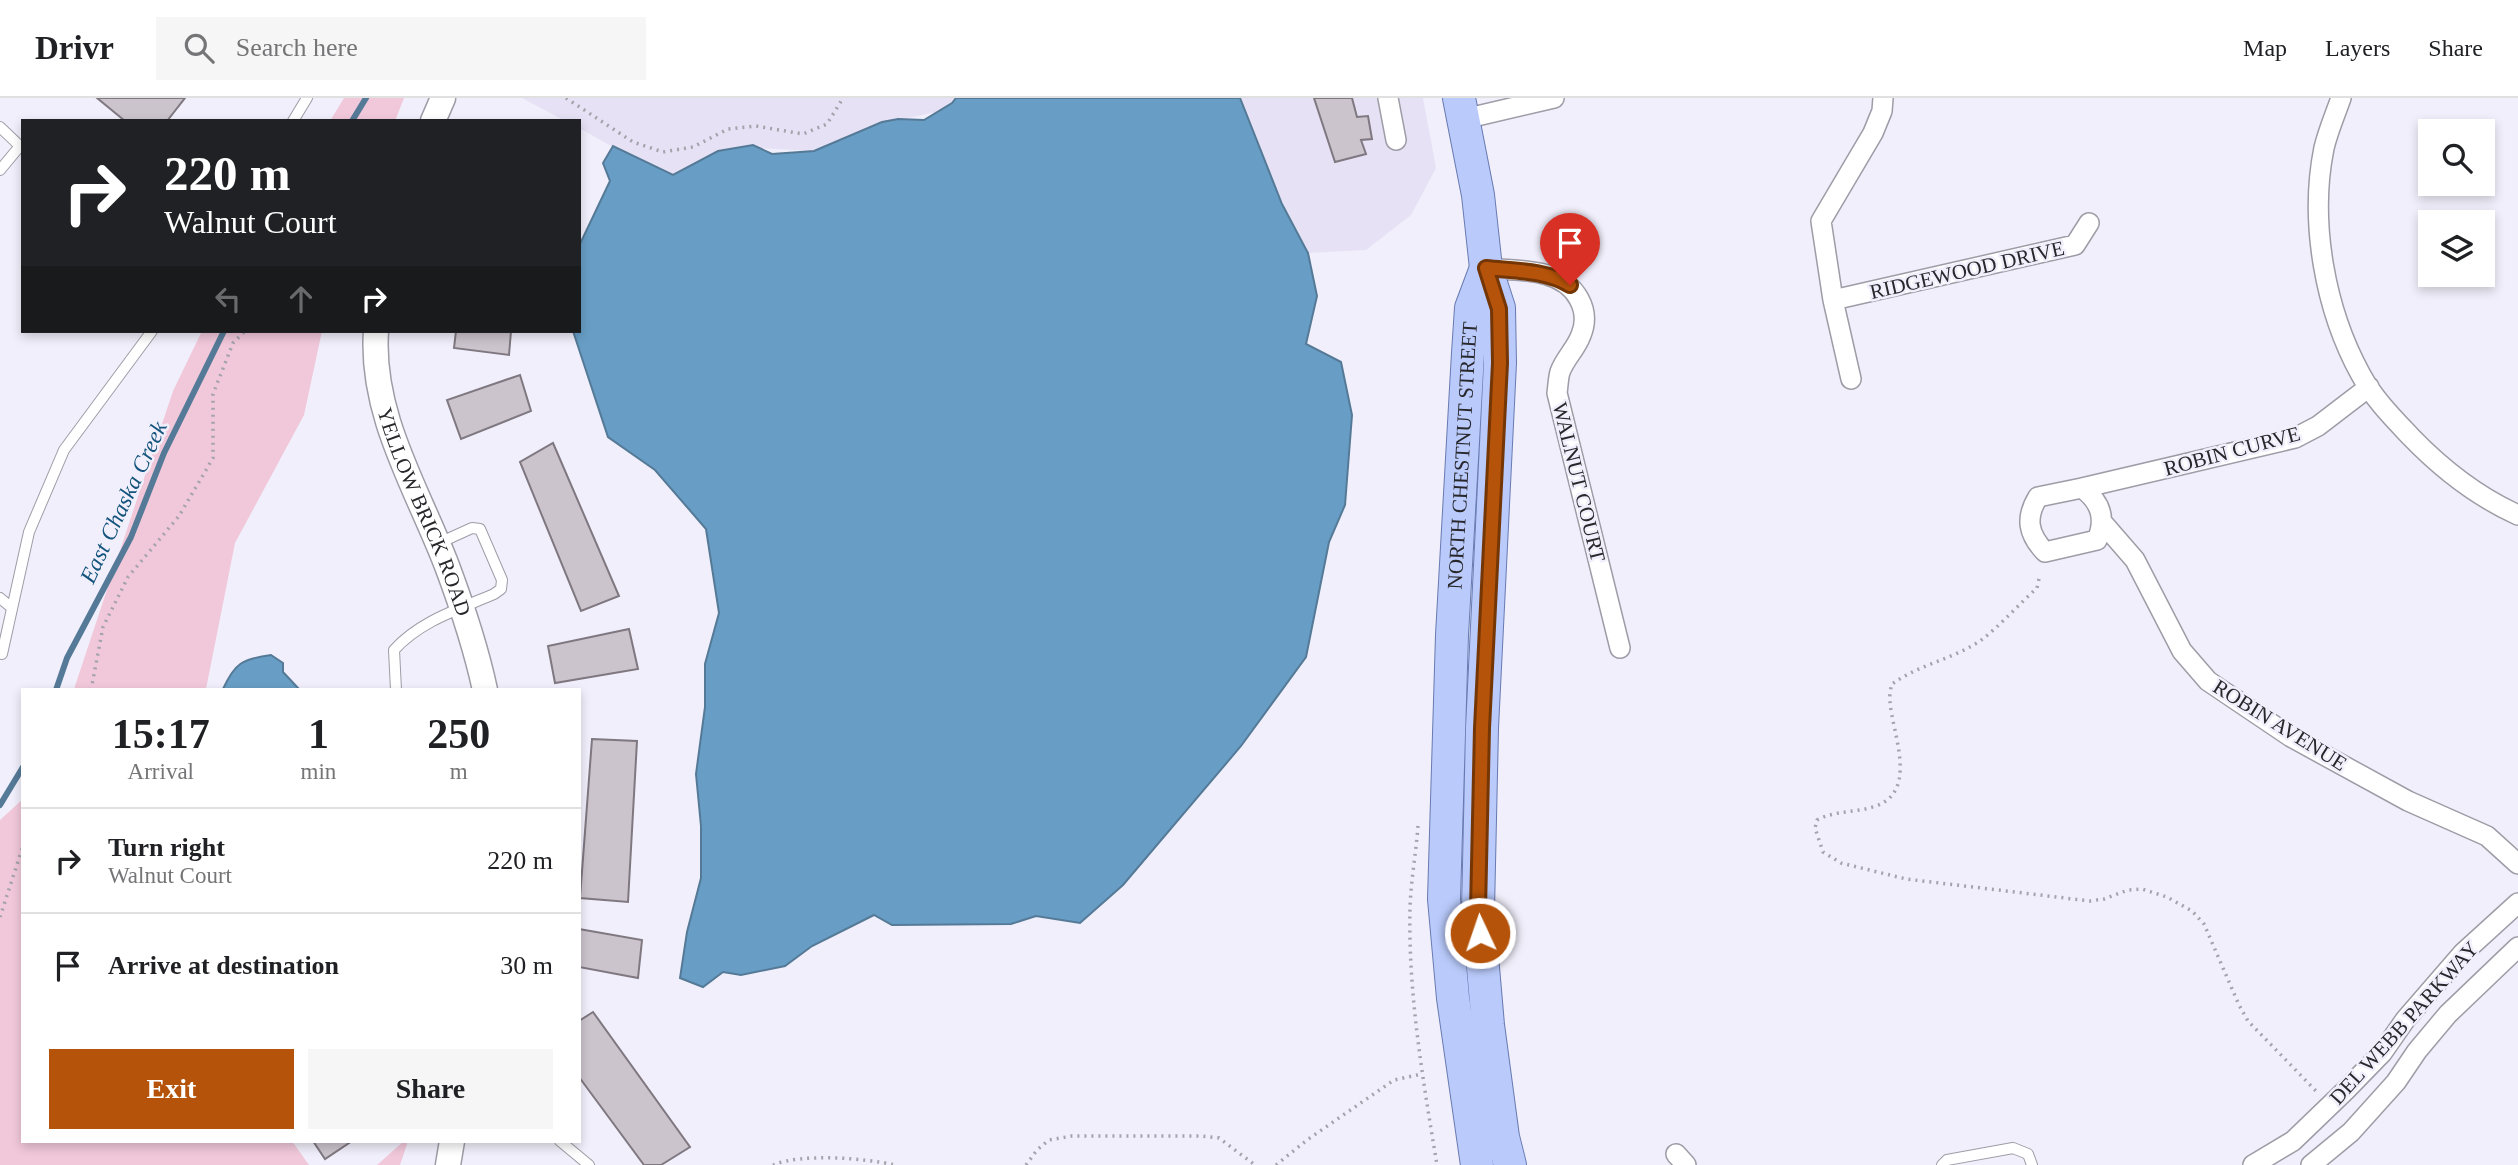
<!DOCTYPE html>
<html lang="en">
<head>
<meta charset="utf-8">
<style>
	:root { --surface:#fff; --page:#f6f6f6; --text:#202124; --muted:#757577; --line:#e0e0e0; --accent:#b45309 }
	body { margin:0; font-family:"Times New Roman",serif; background:var(--page); color:var(--text); height:100vh; display:flex; flex-direction:column; font-size:26px; white-space:nowrap }
	* { box-sizing:border-box; margin:0 }
	p { font-size:23px; color:var(--muted) }
	.icon { flex:none; width:38px; height:38px; fill:none; stroke:currentColor; stroke-width:2; stroke-linecap:round; stroke-linejoin:round }
	.map { position:relative; flex:1; overflow:hidden }
	.sheet { position:absolute; left:21px; top:590px; width:560px; height:455px; display:flex; flex-direction:column; background:var(--surface); border-radius:0px; box-shadow:0 4px 10px #0003 }
	.sheet>* { flex:none }
	.top-card { position:absolute; left:21px; top:21px; width:560px; height:214px; border-radius:0px; box-shadow:0 4px 10px #0003; background:#202124; color:#fff; overflow:hidden }
	.tools { position:absolute; left:2418px; top:21px; display:grid; gap:14px }
	.tools a { display:grid; place-items:center; width:77px; height:77px; border-radius:0px; background:var(--surface); box-shadow:0 4px 10px #0003; font-size:35px }
	.pin { position:absolute; display:grid; place-items:center; width:60px; height:60px; color:#fff; margin:-72px -30px; border-radius:50% 50% 50% 0; rotate:-45deg; box-shadow:0 0 7px #0007 }
	.pin .icon { rotate:45deg }
	.me { position:absolute; width:77px; margin:-38px; rotate:357deg; stroke-linejoin:round; filter:drop-shadow(0 0 5px #0008) }
	.turn { display:flex; align-items:center; gap:24px; height:147px; padding:0 28px; font-size:32px }
	.turn .icon { width:91px; height:91px; stroke-width:2.5 }
	.turn b { display:block; font-size:49px; line-height:60px }
	.lanes { display:flex; align-items:center; height:66px; padding:0 28px; background:#0003; justify-content:center; gap:35px; direction:ltr }
	.lanes .off { opacity:.35 }
	.eta { display:flex; justify-content:space-evenly; align-items:center; height:119px; text-align:center }
	.eta b { font-size:42px; font-weight:600; line-height:49px }
	.action { display:flex; gap:14px; margin-top:auto; padding:14px 28px }
	.action a { flex:1; height:80px; border-radius:0px; background:var(--accent); color:#fff; font-size:28px; font-weight:600; line-height:80px; text-align:center }
	.action a+a { background:var(--page); color:var(--text) }
	ul { padding:0; list-style:none }
	li { display:flex; align-items:center; gap:21px; height:105px; padding:0 28px; border-top:2px solid var(--line) }
	li div { flex:1 }
	li b { display:block; font-size:26px }
	li em { font-style:normal }
	header { display:flex; align-items:center; gap:42px; box-sizing:border-box; height:98px; padding:0 35px; background:var(--surface); border-bottom:2px solid var(--line) }
	header strong { font-size:33px }
	nav { display:flex; gap:38px; margin-inline-start:auto; font-size:24px }
	.search { width:490px; height:63px; background:var(--page); display:flex; align-items:center; gap:18px; box-sizing:border-box; padding:0 24px; border-radius:0px; color:var(--muted); font-size:26px }
	.map>svg:first-child { display:block }
	.built { fill:#e6e1f4 }
	.green { fill:#f1c8da }
	.water { fill:#689ec5; stroke:#557a97; stroke-width:2 }
	.lines { fill:none; stroke-linecap:round; stroke-linejoin:round }
	.stream { stroke:#557a97; stroke-width:6 }
	.building { fill:#ccc4cd; stroke:#7f7880; stroke-width:2 }
	.service-casing { stroke:#9e9ca6; stroke-width:12 }
	.minor-casing { stroke:#9e9ca6; stroke-width:22 }
	.tertiary-casing { stroke:#9e9ca6; stroke-width:27 }
	.primary-casing { stroke:#687ab0; stroke-width:34 }
	.path { stroke:#a4a2ab; stroke-width:3.5; stroke-dasharray:2 5; stroke-linecap:butt }
	.service { stroke:#fff; stroke-width:10 }
	.minor { stroke:#fff; stroke-width:19 }
	.tertiary { stroke:#fff; stroke-width:24 }
	.primary { stroke:#b9cafb; stroke-width:32 }
	.route-casing { stroke:#753606; stroke-width:18 }
	.route { stroke:#b45309; stroke-width:12 }
	.labels { text-anchor:middle; stroke-width:5; stroke-linejoin:round; paint-order:stroke }
	.street-label { font-size:21px; fill:#28272b; stroke:#f1effb }
	.water-label { font-size:23px; font-style:italic; fill:#14547c; stroke:#f1effb }
</style>
</head>
<body>
<header>
<strong>Drivr</strong>
<div class="search"><svg class="icon" aria-label="search" viewBox="0 0 24 24"><circle cx="10" cy="10" r="6"/><path d="M15 15l6 6"/></svg>Search here</div>
<nav><a>Map</a><a>Layers</a><a>Share</a></nav>
</header>
<div class="map">
<svg width="2518" height="1067" viewBox="0 0 2518 1067">
	<rect width="100%" height="100%" fill="#f1effb"/>
	<path class="built" d="M522,0H963L936,14L876,27L814,53L738,49L670,81L579,30V23H565Z
		M1228,0H1423L1436,70L1411,117L1366,152L1308,155L1291,124L1251,29Z"/>
	<path class="green" d="M344,0H404L395,23H330Z
		M202,233H322L304,317L235,445L206,591H74L173,293Z
		M23,701V1043H292L309,1067H0V722Z
		M404,1043H408L400,1067H377Z"/>
	<path class="water" d="M956,0H1240L1282,106L1308,155L1317,198L1306,246L1341,264L1352,317L1345,407L1329,444L1306,559L1241,648L1123,787L1080,825L1036,818L1011,826L892,827L874,817L812,848L785,868L741,877L723,874L703,889L680,880L687,834L701,780V728L696,676L705,609V566L719,515L706,431L655,372L608,339L573,233H579V148L610,83L603,65L613,48L673,77L718,53L753,47L772,56L814,53L882,24L898,21L924,22L952,5Z
		M271,557L283,565V574L299,591H223C235,565 242,561 271,557Z"/>
	<g class="lines">
		<path class="stream" d="M352,23L366,0
			M56,592L67,560L131,439L164,355L224,233
			M0,707L23,669"/>
	</g>
	<path class="building" d="M97,0H185L167,23H125Z
		M1314,0H1352L1357,19L1368,18L1372,41L1361,42L1366,56L1335,64Z
		M456,233H511L509,257L454,250Z
		M520,277L531,313L461,341L447,302Z
		M553,345L619,498L581,513L520,364Z
		M629,531L638,571L555,585L548,548Z
		M592,641L637,643L628,804L580,800Z
		M579,831L642,842L638,880L579,869Z
		M593,914L690,1049L661,1067H644L579,979V923Z
		M313,1043H352L325,1061Z"/>
	<g class="lines">
		<g class="service-casing">
			<path id="service" d="M293,23L307,0
				M0,29L20,48L0,72
				M0,500L12,510
				M2,556L29,434L64,352L152,233
				M396,592L394,552C420,523 459,511 494,496L501,491L502,482L480,431L472,430L439,445
				M560,1043L589,1067
				M1942,1067L1947,1062L2013,1050L2028,1056L2032,1067"/>
		</g>
		<g class="minor-casing">
			<path id="minor" d="M1388,0L1396,42
				M2341,0C2335,17 2328,33 2324,50C2309,124 2325,212 2361,277C2374,301 2393,320 2411,339C2441,370 2478,399 2518,417
				M1464,21L1554,0
				M1486,170C1517,173 1562,169 1579,201C1585,212 1586,225 1581,237C1576,251 1565,260 1560,274C1558,281 1558,289 1557,295L1620,550
				M1833,202L2075,147L2089,125
				M1851,281L1833,202L1821,123L1873,35L1882,13L1883,0
				M2082,390L2295,340L2318,328L2369,289
				M2082,390C2101,404 2106,421 2097,442L2045,454C2028,436 2025,420 2038,399Z
				M2102,424L2135,462L2182,553L2208,583L2291,639L2408,703L2487,738L2518,766
				M1676,1056L1686,1067
				M2253,1067L2293,1043L2346,992L2382,955L2405,922L2463,855L2518,805
				M2311,1067L2351,1034L2396,984L2417,953L2448,916L2518,849"/>
		</g>
		<g class="tertiary-casing">
			<g id="tertiary">
				<path d="M433,23L443,0"/>
				<path id="s1" d="M376,233C370,317 418,392 447,468C462,508 476,550 485,592"/>
				<path d="M448,1067L452,1043"/>
			</g>
		</g>
		<g class="primary-casing">
			<g id="primary">
				<path d="M1459,0L1478,97L1486,170L1499,210L1500,265L1482,630L1478,812L1488,927L1503,1039L1510,1067"/>
				<path id="s2" d="M1477,1067L1453,900L1444,801L1452,537L1468,255L1471,210L1486,170"/>
			</g>
		</g>
		<path class="path" d="M566,0L633,44L663,54L693,49L728,31L756,28L803,36L827,26L843,0
			M2039,481L2037,490C2018,507 2000,528 1980,543C1951,562 1917,567 1891,587C1891,592 1889,598 1890,604C1892,634 1919,693 1876,708C1856,715 1836,712 1817,722L1815,730L1823,754L1841,765L1906,781L2090,803L2104,801L2128,792L2142,791L2167,799L2192,813L2204,826L2239,907L2248,923L2316,993
			M91,592L103,529L128,479L179,418L213,360V296L233,245L245,233
			M1418,728C1416,755 1411,782 1410,809C1408,896 1423,982 1437,1067
			M0,819L23,748
			M773,1067C802,1055 864,1060 895,1067
			M1026,1067L1037,1052L1049,1042L1072,1038H1200L1219,1040L1255,1067
			M1276,1067L1307,1042L1394,982L1422,976"/>
		<use href="#service" class="service"/>
		<use href="#minor" class="minor"/>
		<use href="#tertiary" class="tertiary"/>
		<use href="#primary" class="primary"/>
	</g>
	<g class="lines">
		<g class="route-casing">
			<path id="route" d="M1480,835L1478,812L1482,630L1500,265L1499,211L1486,170C1514,173 1545,172 1570,187"/>
		</g>
		<use href="#route" class="route"/>
	</g>
	<g class="labels">
		<g class="street-label">
			<text transform="translate(1967 172) rotate(-13)" y="7">RIDGEWOOD DRIVE</text>
			<text transform="translate(2232 353) rotate(-15)" y="7">ROBIN CURVE</text>
			<text dy="7" stroke="none"><textPath href="#s2" startOffset="712">NORTH CHESTNUT STREET</textPath></text>
			<text transform="translate(1579 384) rotate(76)" y="7">WALNUT COURT</text>
			<text dy="7" stroke="none"><textPath href="#s1" startOffset="189">YELLOW BRICK ROAD</textPath></text>
			<text transform="translate(2280 627) rotate(32)" y="7">ROBIN AVENUE</text>
			<text transform="translate(2404 925) rotate(-48)" y="7">DEL WEBB PARKWAY</text>
		</g>
		<g class="water-label">
			<text transform="translate(123 404) rotate(-65)" y="8">East Chaska Creek</text>
		</g>
	</g>
</svg>
<div class="tools">
<a><svg class="icon" aria-label="search" viewBox="0 0 24 24"><circle cx="10" cy="10" r="6"/><path d="M15 15l6 6"/></svg></a>
<a><svg class="icon" aria-label="layers" viewBox="0 0 24 24"><path d="M12 4l9 5-9 5-9-5zM3 14l9 5 9-5"/></svg></a>
</div>
<div class="pin" style="left:1570px;top:187px;background:#d93025"><svg class="icon" aria-label="arrive" viewBox="0 0 24 24"><path d="M6 21V4h12l-3 4 3 4H6"/></svg></div>
<svg class="me" style="left:1480px;top:835px" viewBox="-20 -20 40 40"><circle r="17" fill="#b45309" stroke="#fff" stroke-width="3"/><path d="M0-11L8 9 0 5-8 9z" fill="#fff"/></svg>
<div class="top-card">
<div class="turn"><svg class="icon" aria-label="right" viewBox="0 0 24 24"><path d="M7 20v-9h11M14 6l5 5-5 5"/></svg><div><b>220 m</b>Walnut Court</div></div>
<div class="lanes"><svg class="icon off" aria-label="left" viewBox="0 0 24 24"><path d="M17 20v-9H6M10 6l-5 5 5 5"/></svg><svg class="icon off" aria-label="ahead" viewBox="0 0 24 24"><path d="M12 20V5M6 11l6-6 6 6"/></svg><svg class="icon" aria-label="right" viewBox="0 0 24 24"><path d="M7 20v-9h11M14 6l5 5-5 5"/></svg></div>
</div>
<section class="sheet">
<div class="eta">
<div><b>15:17</b><p>Arrival</p></div>
<div><b>1</b><p>min</p></div>
<div><b>250</b><p>m</p></div>
</div>
<ul>
<li><svg class="icon" aria-label="right" viewBox="0 0 24 24"><path d="M7 20v-9h11M14 6l5 5-5 5"/></svg><div><b>Turn right</b><p>Walnut Court</p></div><em>220 m</em></li>
<li><svg class="icon" aria-label="arrive" viewBox="0 0 24 24"><path d="M6 21V4h12l-3 4 3 4H6"/></svg><div><b>Arrive at destination</b></div><em>30 m</em></li>
</ul>
<div class="action"><a>Exit</a><a>Share</a></div>
</section>
</div>
</body>
</html>
